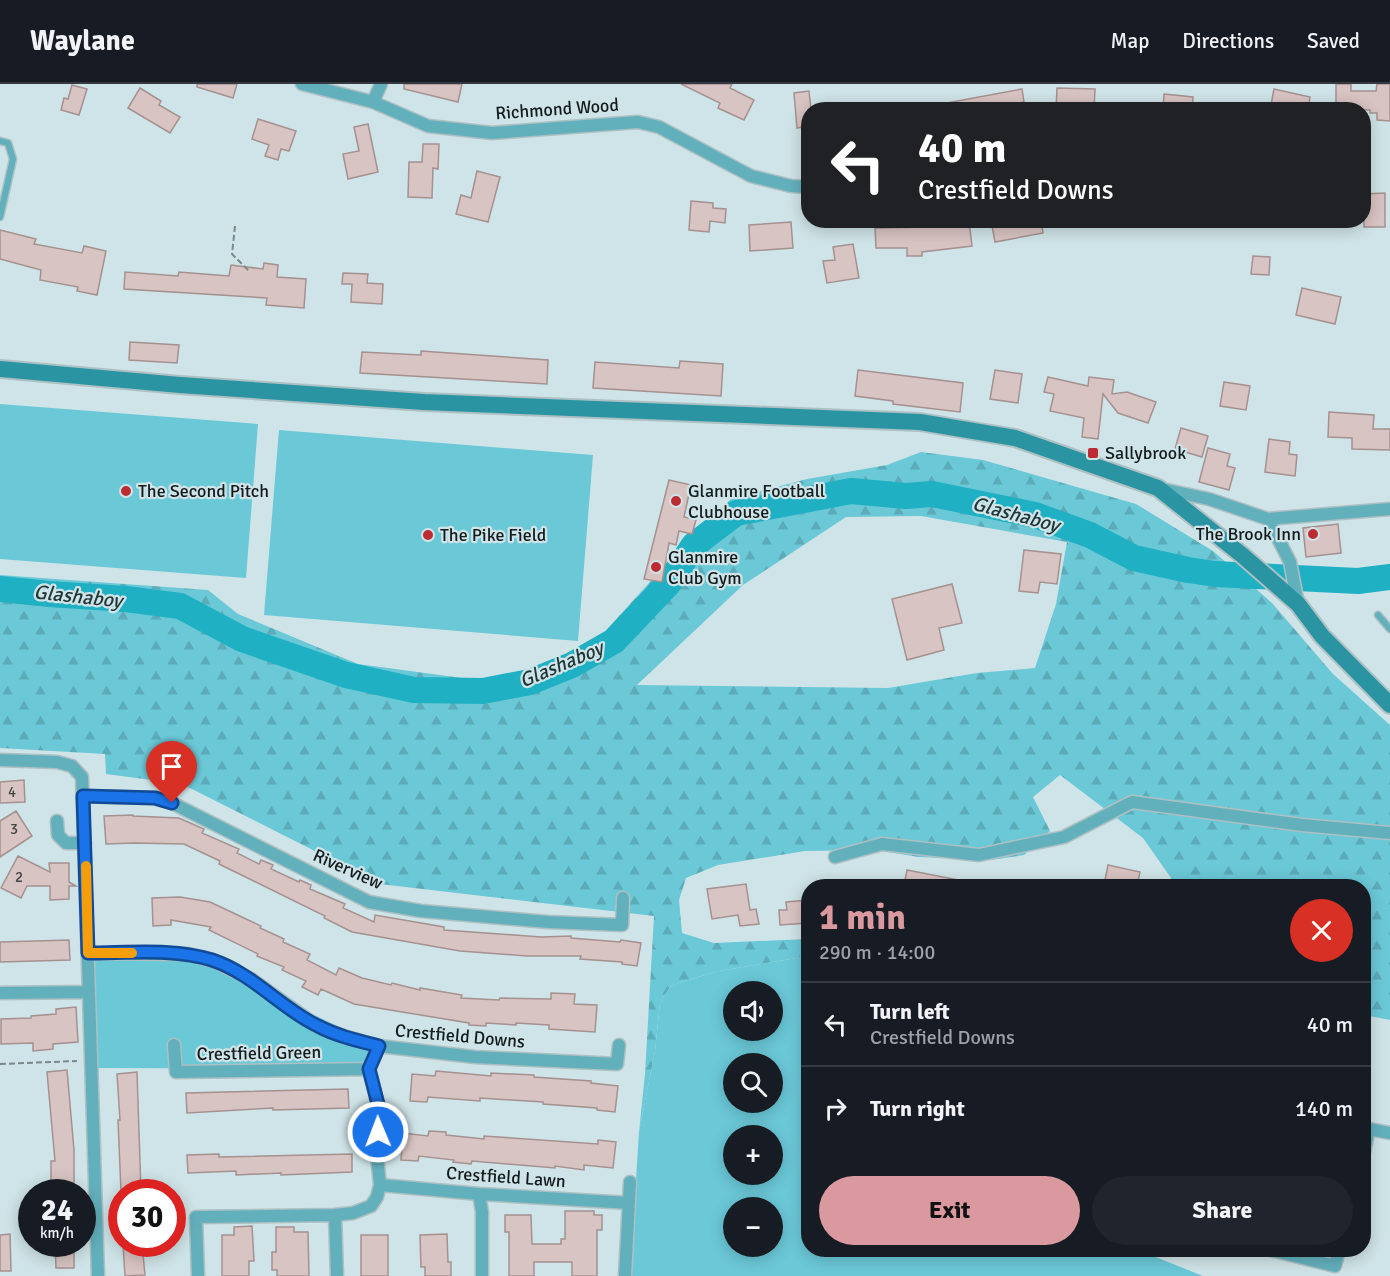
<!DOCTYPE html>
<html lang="en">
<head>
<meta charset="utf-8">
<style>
	:root { --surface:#171b24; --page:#20242c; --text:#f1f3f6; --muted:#9ea1a6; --line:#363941; --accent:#d9999e }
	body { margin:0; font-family:Signika,sans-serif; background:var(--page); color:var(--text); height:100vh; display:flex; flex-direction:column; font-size:22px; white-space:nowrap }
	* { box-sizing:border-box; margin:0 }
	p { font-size:20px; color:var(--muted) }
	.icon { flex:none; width:33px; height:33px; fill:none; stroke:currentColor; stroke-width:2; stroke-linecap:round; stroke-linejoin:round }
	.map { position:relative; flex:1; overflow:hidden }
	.sheet { position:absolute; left:801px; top:795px; width:570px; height:378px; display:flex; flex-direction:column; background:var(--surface); border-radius:24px; box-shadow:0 3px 15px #0003 }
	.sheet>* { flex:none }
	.banner { position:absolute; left:801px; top:18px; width:570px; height:126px; border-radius:24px; box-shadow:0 3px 15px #0003; background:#202124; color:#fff; overflow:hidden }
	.controls { position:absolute; left:723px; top:897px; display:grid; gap:12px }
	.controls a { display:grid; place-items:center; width:60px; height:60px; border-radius:50%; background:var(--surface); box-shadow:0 3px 15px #0003; font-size:30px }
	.speed { position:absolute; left:18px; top:1095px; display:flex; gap:12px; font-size:30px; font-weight:700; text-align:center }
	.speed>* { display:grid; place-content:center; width:78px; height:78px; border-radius:50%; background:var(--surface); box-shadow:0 3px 15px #0003; line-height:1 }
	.speed small { font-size:15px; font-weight:400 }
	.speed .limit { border:9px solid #d22; background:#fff; color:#111 }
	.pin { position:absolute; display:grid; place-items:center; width:51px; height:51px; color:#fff; margin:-62px -26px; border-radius:50% 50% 50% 0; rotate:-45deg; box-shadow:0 0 6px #0007 }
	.pin .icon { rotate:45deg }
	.me { position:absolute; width:66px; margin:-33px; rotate:359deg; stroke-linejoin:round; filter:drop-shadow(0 0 4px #0008) }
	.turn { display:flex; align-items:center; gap:21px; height:126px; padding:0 18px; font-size:27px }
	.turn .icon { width:78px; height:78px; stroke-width:2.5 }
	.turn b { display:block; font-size:42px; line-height:51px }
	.round { display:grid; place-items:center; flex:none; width:63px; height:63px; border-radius:32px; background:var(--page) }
	.headline { display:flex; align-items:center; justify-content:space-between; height:102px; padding:0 18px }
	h1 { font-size:36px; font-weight:800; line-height:45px; color:var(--accent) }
	.cta { display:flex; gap:12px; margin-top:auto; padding:12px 18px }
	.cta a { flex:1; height:69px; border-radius:36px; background:var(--accent); color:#111; font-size:24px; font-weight:800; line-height:69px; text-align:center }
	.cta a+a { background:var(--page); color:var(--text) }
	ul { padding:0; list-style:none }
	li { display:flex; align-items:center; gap:18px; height:84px; padding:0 18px; border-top:2px solid var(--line) }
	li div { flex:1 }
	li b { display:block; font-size:22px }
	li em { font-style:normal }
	header { display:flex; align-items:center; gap:36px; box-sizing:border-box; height:84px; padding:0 30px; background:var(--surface); border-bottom:2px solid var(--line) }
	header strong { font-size:28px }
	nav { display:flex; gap:33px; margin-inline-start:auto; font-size:21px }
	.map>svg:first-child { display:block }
	.green { fill:#6bc8d7; fill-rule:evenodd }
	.forest { fill:url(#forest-firs); fill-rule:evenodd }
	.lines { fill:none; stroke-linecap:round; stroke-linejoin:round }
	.river { stroke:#1fb0c3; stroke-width:26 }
	.building { fill:#d8c4c2; stroke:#a49190; stroke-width:1.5 }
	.lane-casing { stroke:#adc0c3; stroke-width:9 }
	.street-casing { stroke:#adc0c3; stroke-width:15 }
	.secondary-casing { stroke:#adc0c3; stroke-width:20 }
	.path { stroke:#79888b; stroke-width:2; stroke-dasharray:6 3; stroke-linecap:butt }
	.lane { stroke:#63b0bd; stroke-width:6 }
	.street { stroke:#63b0bd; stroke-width:12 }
	.secondary { stroke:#2a94a3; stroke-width:16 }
	.route-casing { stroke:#114b97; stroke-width:15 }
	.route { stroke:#1a73e8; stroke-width:10 }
	.slow { stroke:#f59e0b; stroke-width:10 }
	.poi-dot { fill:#bc2c32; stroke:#cfe4e8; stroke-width:2 }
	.labels { text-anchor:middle; stroke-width:4.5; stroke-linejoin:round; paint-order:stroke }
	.number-label { font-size:15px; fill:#454546 }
	.street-label { font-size:18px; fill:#141b1c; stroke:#cfe4e8 }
	.poi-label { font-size:18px; fill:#141b1c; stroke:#cfe4e8; text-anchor:start }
	.water-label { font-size:20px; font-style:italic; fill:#1f3639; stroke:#cfe4e8 }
</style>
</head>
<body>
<header>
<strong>Waylane</strong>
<nav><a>Map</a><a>Directions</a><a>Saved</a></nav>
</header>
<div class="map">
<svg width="1390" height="1192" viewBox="0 0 1390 1192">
	<defs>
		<pattern id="forest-firs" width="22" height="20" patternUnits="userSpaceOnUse" patternTransform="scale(1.5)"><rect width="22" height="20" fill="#6bc8d7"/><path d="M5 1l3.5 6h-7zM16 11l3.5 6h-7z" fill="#5cabb8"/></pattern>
	</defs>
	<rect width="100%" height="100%" fill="#cfe4e8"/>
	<path class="green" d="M0,320L258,340L246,494L0,475Z
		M279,346L593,371L578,557L264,531Z
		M88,869L187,870L379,962L369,985L92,984Z
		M808,872V1166H1155L1153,1172L1203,1192H630L639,1048L655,967L660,919L670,903L681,898L719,887ZM734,908H772V946H734ZM734,980H772V1018H734ZM734,1052H772V1090H734ZM734,1124H772V1162H734Z"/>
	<path class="forest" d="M921,368L983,376L1136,420L1213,467L1272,519L1333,590L1390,641V936L1364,931V802H1168L1171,794L1143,754L1060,691L1033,713L1050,747L1024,771L991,776L919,773L875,766L805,767L718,781L686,794L679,816L682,849L714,859L808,855V872L719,887L681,898L670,903L660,919L655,967L639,1048L645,990L654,832L380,800L182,700L106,690L105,670L0,664V491L208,506L238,530L358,580L492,598L546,584L591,563L687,457L731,415L807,395L887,381ZM921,432L1067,458L1056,520L1035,584L977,589L888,604L637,601L743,501L846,433Z"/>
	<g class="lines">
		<path class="river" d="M0,505L49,510L126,515L180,522L242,555L346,591L414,606L483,607L530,598L572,581L614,557L668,500L694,461L736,429L851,407L906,412L932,410L1035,431L1090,451L1134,474L1188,486L1215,490L1358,497L1390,493"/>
	</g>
	<path class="building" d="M197,0H237L233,14L197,3Z
		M404,0H462L458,18L404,5Z
		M681,0H732L730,4L754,16L744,36L718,24L720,19Z
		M1336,0H1351V7H1376L1377,0H1390V37L1377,36V29H1370V26H1336Z
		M72,1L87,5L79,31L61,26L64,14L68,15Z
		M140,4L161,17L159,21L180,33L170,49L128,24Z
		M1057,4L1095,5L1094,26H1056Z
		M1022,5L1024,18L1013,20L1014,26H942L941,20Z
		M1274,5L1310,13L1308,26H1270Z
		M809,7L811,26H808V42L797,44L794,9Z
		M1164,10L1193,13L1192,26H1163Z
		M258,35L296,47L289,67L281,65L278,76L265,72L269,61L252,55Z
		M368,40L378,88L348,95L343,70L359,67L354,43Z
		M423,60H439L438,85L433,84L432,114L408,113L409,78H422Z
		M477,87L500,93L488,138L456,130L461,111L471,114Z
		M1385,109V143H1364V110Z
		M691,117L713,119V124L726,125L725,139L710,137L709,148L689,146Z
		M991,136H1041L1043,149L995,158Z
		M969,137L972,162L922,168V172H907V164H876L875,144L928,143Z
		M791,138L793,164L750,167L749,141Z
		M0,146L36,155L34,160L82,169L84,162L106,167L97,211L77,207L78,203L40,196L41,186L0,175Z
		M853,160L859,194L827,199L823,177L835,176L833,163Z
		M1253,172L1270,173L1269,191L1251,190Z
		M264,179L278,181L277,193L306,195L304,224L266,221L267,214L124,205L125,188L178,192L179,188L229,192L231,181L263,185Z
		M343,189L368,190L367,199L383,200L382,220L351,218L352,200H342Z
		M1302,204L1341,213L1335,240L1296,231Z
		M130,258L179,261L177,279L129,276Z
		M421,267L548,276L547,300L360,289L362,268L421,271Z
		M680,277L723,280L721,312L593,304L595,278L679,284Z
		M858,286L963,299L960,328L893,320V317L855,312Z
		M995,286L1022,290L1018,319L990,315Z
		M1048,293L1088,302L1089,293L1114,296L1112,310L1127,308L1156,318L1148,339L1118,329L1103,310L1098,355L1082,353L1084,334L1050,327L1054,310L1044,308Z
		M1224,298L1250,302L1246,326L1220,322Z
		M1329,328L1374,331L1373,345H1390V366L1352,365V354L1328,353Z
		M1181,344L1208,352L1202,373L1175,365Z
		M1269,355L1290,358L1289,370L1297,371L1295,392L1265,388Z
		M1208,364L1230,370L1227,382L1235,384L1229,406L1199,398Z
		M669,396L691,401L684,433L696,436L692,450L679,447L676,461L669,459L662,498L644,495Z
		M1338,440L1341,469L1306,473L1303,444Z
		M1024,466L1061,470L1057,500L1040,498L1038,509L1019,507Z
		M952,500L962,539L939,544L944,566L907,576L892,515Z
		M24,696L25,718L0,719V698Z
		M16,727L32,752L0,773V737Z
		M133,731V732L179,734L204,745L202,749L239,765L237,769L259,780L261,776L273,781L271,785L299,798L300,796L311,801L310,805L345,820L343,824L374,838L375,831L444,843V846L541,853L571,852V854L620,858L621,856L641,859L637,882L622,880V878L580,875L581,872H527L460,867L352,848L324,834L325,832L219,780L220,777L184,760L134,759L106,760L104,732Z
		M18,772L50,788L49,779H69V798L76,802H69V815L50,816V802H27L21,814L1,804Z
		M1108,781L1140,788L1137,802L1105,796Z
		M907,786L964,797L963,802H904Z
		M746,800L750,826L756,825L759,840L740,842L738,831L712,835L707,805Z
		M180,813L210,818L261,842L260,844L284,855L283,858L310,870L307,876L336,891L339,884L362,894L391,901L392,899L420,906V904L462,911L461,914L499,916L500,914L551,915V909L575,910L574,920L597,921L595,948L549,945V941L516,939V941L486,939V942L469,941V939L354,920L321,905L318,911L302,903L306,897L282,886L284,883L257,872L258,870L209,846L211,843L171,836V841L153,842L152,814Z
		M808,816V839L780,841L779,826H787L786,818Z
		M69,856L70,876L0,878V858Z
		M76,923L78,958L53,960V965L33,967V959L1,960V935L31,934V932L56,930V925Z
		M67,986L74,1066V1104H51V1077H55L47,988Z
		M436,987L491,992V989L534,991V993L591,997V999L618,1002L615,1028L597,1026V1024L543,1020V1018L480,1014V1017L428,1013L427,1018L410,1017L412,990L435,992Z
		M137,988L141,1108H121L118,1036H120L117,990Z
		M348,1005L349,1024L273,1026V1024L187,1029L186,1009Z
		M429,1047L446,1048V1051L484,1055V1052L598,1060V1056L616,1058L613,1084L584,1081V1086L555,1082V1084L472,1077L471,1080L453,1078L454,1076L419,1072L418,1077L401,1076L403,1049L428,1052Z
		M219,1070V1073L352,1070V1088L281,1091V1089L236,1091V1087L188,1089L187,1071Z
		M565,1127H594V1131H602V1146H597V1192H572V1178H534V1192H509V1148H505V1131H531L532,1160H561V1155H565Z
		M252,1142L254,1177H249V1192H222V1151H234V1143Z
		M276,1143H294V1148H308L309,1192H277V1186H272V1168H276Z
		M10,1150L11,1187H0V1151Z
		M447,1150L448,1178H451V1192H425V1183H421L420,1151Z
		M361,1151H388V1192H361Z
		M55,1160H74V1184H56Z
		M123,1160H142L145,1191L125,1192Z"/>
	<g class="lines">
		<g class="lane-casing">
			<path id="lane" d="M0,57L8,59L13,75L0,133
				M1378,531L1390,545"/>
		</g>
		<g class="street-casing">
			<path id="street" d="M302,0L373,18L428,42L492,49L638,38L659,43L751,92L791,102L808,103
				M373,18L381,0
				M1162,405L1209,415L1268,435L1390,425
				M1268,435L1290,478L1298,520
				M0,676L57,678L72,682L82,693L98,1192
				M83,712L155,714L172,719L369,818L421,827L548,838L622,841L623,814
				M57,737L58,751L66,759H85
				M835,773L882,760L979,771L1064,753L1132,718L1302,741L1390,749
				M88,869L187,870L214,877L251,895L317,942L346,953L379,962L475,973L617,980L619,961
				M0,909L89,908
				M174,961L176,988L369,985
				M1364,1068L1369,1045L1390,1049
				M380,1101L479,1110L629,1119
				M479,1110L482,1128V1192
				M335,1131L337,1192
				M1271,1166L1335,1182L1339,1166
				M198,1192L196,1133L335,1131L353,1129L371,1122L377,1113L380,1101L377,1072L379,1025L369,985L379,962
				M625,1192L630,1098"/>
		</g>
		<g class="secondary-casing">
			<path id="secondary" d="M0,285L180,301L424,318L920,338L1015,354L1158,404L1242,471L1298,520L1322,552L1390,621"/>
		</g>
		<path class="path" d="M235,142L232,170L250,188
			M0,980L77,977"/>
		<use href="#lane" class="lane"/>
		<use href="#street" class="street"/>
		<use href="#secondary" class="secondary"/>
	</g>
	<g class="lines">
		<g class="route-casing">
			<path id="route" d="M172,719L155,714L83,712L88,869C129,869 174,864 212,876C254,890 280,924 318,942C337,952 359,957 379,962L369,985L379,1024L378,1048"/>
		</g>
		<use href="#route" class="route"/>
		<path class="slow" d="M86,782L88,869H132"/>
	</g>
	<g class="poi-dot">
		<rect x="1087" y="363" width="12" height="12" rx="3"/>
		<circle cx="126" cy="407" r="6"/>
		<circle cx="676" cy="417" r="6"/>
		<circle cx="1313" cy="450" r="6"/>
		<circle cx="428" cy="451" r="6"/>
		<circle cx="656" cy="483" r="6"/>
	</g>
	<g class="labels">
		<g class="number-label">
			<text x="12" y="713">4</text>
			<text x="14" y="750">3</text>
			<text x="19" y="798">2</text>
		</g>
		<g class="street-label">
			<text transform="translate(557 25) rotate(-4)" y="6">Richmond Wood</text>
			<text transform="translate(348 785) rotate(24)" y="6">Riverview</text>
			<text transform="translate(460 952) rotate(5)" y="6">Crestfield Downs</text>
			<text transform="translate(259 969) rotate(-1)" y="6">Crestfield Green</text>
			<text transform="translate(506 1093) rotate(4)" y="6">Crestfield Lawn</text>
		</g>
		<g class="poi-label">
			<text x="1105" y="375">Sallybrook</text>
			<text x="138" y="413">The Second Pitch</text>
			<text x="688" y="413">Glanmire Football<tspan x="688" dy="21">Clubhouse</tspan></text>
			<text x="1301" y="456" text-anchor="end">The Brook Inn</text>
			<text x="440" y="457">The Pike Field</text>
			<text x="668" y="479">Glanmire<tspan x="668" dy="21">Club Gym</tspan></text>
		</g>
		<g class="water-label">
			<text transform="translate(1016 430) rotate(15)" y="7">Glashaboy</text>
			<text transform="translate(78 512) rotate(6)" y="7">Glashaboy</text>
			<text transform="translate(561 580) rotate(-23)" y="7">Glashaboy</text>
		</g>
	</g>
</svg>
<div class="controls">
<a><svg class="icon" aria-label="sound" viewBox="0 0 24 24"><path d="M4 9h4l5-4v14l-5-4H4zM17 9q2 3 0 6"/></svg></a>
<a><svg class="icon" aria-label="search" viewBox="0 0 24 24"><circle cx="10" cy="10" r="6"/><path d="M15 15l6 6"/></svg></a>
<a>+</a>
<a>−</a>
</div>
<div class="speed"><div>24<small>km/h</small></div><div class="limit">30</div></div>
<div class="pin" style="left:172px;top:719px;background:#d93025"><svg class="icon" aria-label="arrive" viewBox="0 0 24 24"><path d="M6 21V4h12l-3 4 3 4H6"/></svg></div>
<svg class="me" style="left:378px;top:1048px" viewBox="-20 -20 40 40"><circle r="17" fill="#1a73e8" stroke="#fff" stroke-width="3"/><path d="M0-11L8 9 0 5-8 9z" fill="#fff"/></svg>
<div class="banner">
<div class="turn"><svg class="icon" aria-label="left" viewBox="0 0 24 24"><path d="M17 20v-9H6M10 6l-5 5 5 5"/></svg><div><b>40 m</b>Crestfield Downs</div></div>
</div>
<section class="sheet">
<div class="headline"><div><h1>1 min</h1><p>290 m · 14:00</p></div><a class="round" style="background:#d93025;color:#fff"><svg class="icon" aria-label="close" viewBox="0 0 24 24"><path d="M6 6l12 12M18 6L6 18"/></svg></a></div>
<ul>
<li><svg class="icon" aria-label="left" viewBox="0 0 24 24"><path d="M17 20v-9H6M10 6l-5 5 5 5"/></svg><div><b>Turn left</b><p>Crestfield Downs</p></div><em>40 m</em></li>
<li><svg class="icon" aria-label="right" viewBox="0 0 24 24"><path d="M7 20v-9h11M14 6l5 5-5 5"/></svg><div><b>Turn right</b></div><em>140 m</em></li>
</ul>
<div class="cta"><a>Exit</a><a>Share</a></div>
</section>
</div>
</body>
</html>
